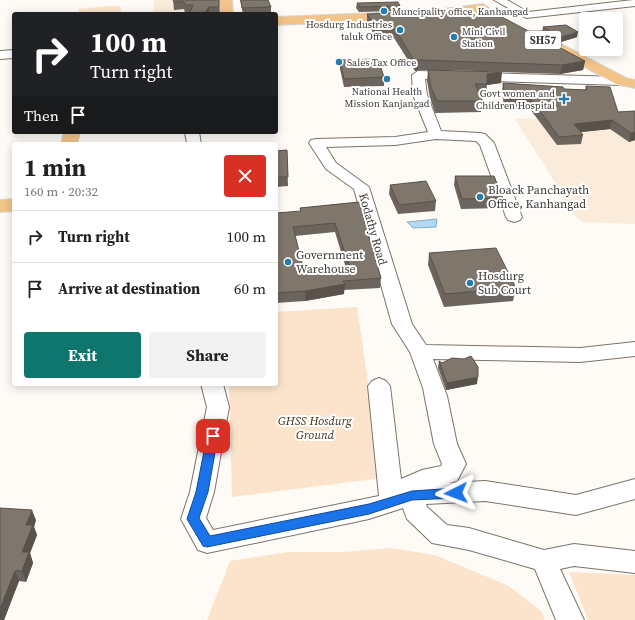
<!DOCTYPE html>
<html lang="en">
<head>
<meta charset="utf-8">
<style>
	:root { --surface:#fff; --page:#f2f2f2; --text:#222; --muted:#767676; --line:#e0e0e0; --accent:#0f766e }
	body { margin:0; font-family:"Source Serif 4",serif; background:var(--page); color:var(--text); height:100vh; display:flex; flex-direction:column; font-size:15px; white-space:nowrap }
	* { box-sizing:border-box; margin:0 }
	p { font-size:13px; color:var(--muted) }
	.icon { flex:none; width:22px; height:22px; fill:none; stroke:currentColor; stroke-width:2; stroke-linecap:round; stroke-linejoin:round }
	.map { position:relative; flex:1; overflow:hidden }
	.panel { position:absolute; left:12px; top:142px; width:266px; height:244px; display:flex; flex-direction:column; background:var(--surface); border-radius:4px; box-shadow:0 2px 10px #0003 }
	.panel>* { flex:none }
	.top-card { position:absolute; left:12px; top:12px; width:266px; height:122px; border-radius:4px; box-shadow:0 2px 10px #0003; background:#202124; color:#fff; overflow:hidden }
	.tools { position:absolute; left:579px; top:12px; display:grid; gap:8px }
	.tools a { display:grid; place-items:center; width:44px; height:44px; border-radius:4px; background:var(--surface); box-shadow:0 2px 10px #0003; font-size:20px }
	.pin { position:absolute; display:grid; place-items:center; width:34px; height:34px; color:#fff; margin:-17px; border-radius:8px; box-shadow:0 2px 6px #0006 }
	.me { position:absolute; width:44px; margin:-22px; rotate:267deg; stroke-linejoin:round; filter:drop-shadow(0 0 3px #0008) }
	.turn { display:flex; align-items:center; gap:14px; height:84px; padding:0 12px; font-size:18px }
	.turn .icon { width:52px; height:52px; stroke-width:2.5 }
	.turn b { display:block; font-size:28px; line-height:34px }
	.then { display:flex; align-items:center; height:38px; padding:0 12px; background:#0003; gap:8px; font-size:15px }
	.round { display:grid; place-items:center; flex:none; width:42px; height:42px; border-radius:4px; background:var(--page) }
	.head { display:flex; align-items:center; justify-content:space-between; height:68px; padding:0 12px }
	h1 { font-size:24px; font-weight:700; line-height:30px }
	.button { display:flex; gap:8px; margin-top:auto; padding:8px 12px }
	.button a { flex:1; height:46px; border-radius:4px; background:var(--accent); color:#fff; font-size:16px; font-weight:700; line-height:46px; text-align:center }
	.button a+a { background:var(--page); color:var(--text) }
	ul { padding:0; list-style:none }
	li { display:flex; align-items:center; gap:12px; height:52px; padding:0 12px; border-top:1px solid var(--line) }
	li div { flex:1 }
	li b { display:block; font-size:15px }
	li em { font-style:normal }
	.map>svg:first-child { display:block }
	.built { fill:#fbebdb }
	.green { fill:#fce4cc }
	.water { fill:#aedaf5; stroke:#8caabb }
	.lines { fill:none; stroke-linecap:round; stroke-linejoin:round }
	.minor-casing { stroke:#7c7369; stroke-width:2 }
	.major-casing { stroke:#d8d7d7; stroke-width:2 }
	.minor { fill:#fff; fill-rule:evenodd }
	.major { fill:#f3c48a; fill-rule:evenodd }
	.wall { fill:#6d655d; fill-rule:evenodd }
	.shaded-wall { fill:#59534c }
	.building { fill:#7f766c; stroke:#59534c; fill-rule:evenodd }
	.route { fill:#1a73e8; stroke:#114b97 }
	.poi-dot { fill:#247dac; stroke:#fff; stroke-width:1.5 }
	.labels { text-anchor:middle; stroke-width:4; stroke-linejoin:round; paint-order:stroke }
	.far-poi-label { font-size:10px; fill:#3e3935; stroke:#fff; text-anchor:start }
	.shield { fill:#fff; stroke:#787472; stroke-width:1 }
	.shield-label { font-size:11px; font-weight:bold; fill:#3e3935 }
	.poi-label { font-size:12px; fill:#3e3935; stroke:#fff; text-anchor:start }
	.street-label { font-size:12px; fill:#3e3935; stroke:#fff }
	.park-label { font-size:12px; font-style:italic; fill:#452e13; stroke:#fff }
</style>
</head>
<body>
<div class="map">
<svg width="635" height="620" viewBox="0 0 635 620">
	<rect width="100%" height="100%" fill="#fefaf5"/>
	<path class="built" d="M154,0H213V14H153Z
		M635,116V224L582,222L568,209L558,187L515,119Z"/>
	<path class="green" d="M108,6H120L122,14H78L79,9Z
		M357,307L382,478L232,497L229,384H276V312Z
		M390,548L435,555L509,586L541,611L545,620H207L230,561L289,552H344Z
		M569,572L635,575V620H588Z"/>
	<path class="water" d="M437,219L436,227L413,228L407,222Z"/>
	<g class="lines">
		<g class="minor-casing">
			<path id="minor" d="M494,0H507L528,12L633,0H635V6L526,18Z
				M14,50V58L0,59V51Z
				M418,71L621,77L627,81L621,85L425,79L427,95L441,131L480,133L485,134L494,143L522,217L520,220L514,222L508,220L506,217L480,145L476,141L436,139L395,145L326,147L336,163L369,187L412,324L426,345L580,348L635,342V356L580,362L433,359L447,396L457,444L466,464L457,481L449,483L485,481L576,495L635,479V499L576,515L485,501L426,504L427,507L447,525L469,528L544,550L574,544L635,551V573L574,566L560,569L584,620H556L535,569L469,550L432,543L407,519L403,508L369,519L207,553L198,550L181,519L190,492L207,407L201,384H223L229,407L214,492L206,518L213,530L379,496L368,386L372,381L379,378L386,381L390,386L401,479L422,470L441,466L442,464L434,444L423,388L410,352L392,324L354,189L326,169L309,143L311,140L316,139L395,137L428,132L413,95L412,75Z
				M185,132H199L201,144H187Z"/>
		</g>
		<g class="major-casing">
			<path id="major" d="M220,0H232L233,14H221Z
				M483,4L489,8L487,11L428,19L276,25V17L428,11Z
				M559,43L626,78L635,80V88L616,84L554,50L552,47L554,44Z
				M64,132H80L77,144H61Z
				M14,199V211L0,212V200Z"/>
		</g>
		<use href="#minor" class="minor"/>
		<use href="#major" class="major"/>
	</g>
	<path class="wall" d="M173,0H219L220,14H189L190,12L185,13L184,9L174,10Z
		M240,0H268L271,7V14H243Z
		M357,3H368L400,6V11L359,12L356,8Z
		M367,14L424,16L585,61L583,70L560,74L448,70L501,83L487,85L486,95H480L483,101L481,112L435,113L430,98L427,81L428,70H418L415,71L394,38L377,39L367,23Z
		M543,27L577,37L561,42L542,32Z
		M340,60L384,77V86L344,87L340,69Z
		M503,83L564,89L585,90L586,86L618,112L635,111V140L629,142L610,129L581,132L583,135L581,144L557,145L530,109L504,107L502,92Z
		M287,150L288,186L276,187V151Z
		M455,176L503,198L501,208L461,209L454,185Z
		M390,185L436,201L435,211L398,214L389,194Z
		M359,202L381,278L380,288L344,290V294L305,301L276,303V213L300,212V208ZM335,232L346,268L304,271L295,236Z
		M429,253L516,288L513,301L444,307L428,265Z
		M439,361L477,384L446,390L438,368Z
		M0,508L36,520L34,527L37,535L30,553L33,563L26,582L19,581L4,620H0Z"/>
	<path class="shaded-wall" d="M209,7V14H204Z
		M578,32L577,37L561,42L562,37Z
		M419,60L418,70L415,71V62Z
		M585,61L583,70L560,74L562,65Z
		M502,72L501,83L487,85V74Z
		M612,120L610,129L573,133L574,124Z
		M635,132V140L629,142L631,133Z
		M345,284L344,294L305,301V291Z
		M478,377L477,384L446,390L447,383Z
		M32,510L36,520L34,527L37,535L30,553L33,563L26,582L22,571V552L26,525Z
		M15,571L19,581L4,620H0V609Z"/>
	<path class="building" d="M173,0H219V7H209L204,14H189L193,5H185L184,2H174Z
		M241,0H268L271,7L242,8Z
		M398,2L400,6L360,7L357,3Z
		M421,12L424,16L462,12L500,16L585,61L562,65L419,60L415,62L395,29L377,30L367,14Z
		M566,25L578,32L562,37L543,27Z
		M378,59L384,77L344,79L340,60Z
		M428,70L502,72L487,74V84H475L483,101H437L431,87Z
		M503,83L563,87L564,89L587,90L586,86L610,87L618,112L635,111V132L631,133L612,120L574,124L583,135L559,137L532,100L505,99Z
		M287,150L288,177H276V151Z
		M455,176H494L503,198L462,199Z
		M426,181L436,201L399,205L390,185Z
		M359,202L381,278L343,281L345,284L305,291L276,293V213L301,211L300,208ZM335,223L350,268L304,271L293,227Z
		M496,248L516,288L445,294L429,253Z
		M471,356L478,367V377L447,383L439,361L442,363L452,358L464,359Z
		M0,508L32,510L26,525H33L22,552H29L22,571H15L0,609Z"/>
	<path class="route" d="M213,431L218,436L208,492L199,518L210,536L369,504L412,491L456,488L460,490L462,493L460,496L456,498L412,500L369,514L207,547L203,546L187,519L196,492L207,436Z"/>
	<g class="poi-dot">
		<circle cx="384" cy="11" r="4"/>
		<circle cx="400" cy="30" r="4"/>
		<circle cx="454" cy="37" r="4"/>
		<circle cx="339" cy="62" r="4"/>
		<circle cx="387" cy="79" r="4"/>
		<path d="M562 93h4v4h4v4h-4v4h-4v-4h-4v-4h4z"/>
		<circle cx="480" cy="197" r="4"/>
		<circle cx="288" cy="262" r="4"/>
		<circle cx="470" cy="283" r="4"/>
	</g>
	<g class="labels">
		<g class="far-poi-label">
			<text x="392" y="15">Muncipality office, Kanhangad</text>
			<text x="392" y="28" text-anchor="end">Hosdurg Industries<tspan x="392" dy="12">taluk Office</tspan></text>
			<text x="462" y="35">Mini Civil<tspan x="462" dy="12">Station</tspan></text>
			<text x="347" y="66">Sales Tax Office</text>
			<text x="387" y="95" text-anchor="middle">National Health<tspan x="387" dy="12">Mission Kanjangad</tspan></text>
			<text x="555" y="97" text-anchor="end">Govt women and<tspan x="555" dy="12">Children Hospital</tspan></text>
		</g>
		<rect class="shield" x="525" y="31" width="36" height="18" rx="3"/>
		<g class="shield-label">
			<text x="543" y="44">SH57</text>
		</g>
		<g class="poi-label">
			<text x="488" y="194">Bloack Panchayath<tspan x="488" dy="14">Office, Kanhangad</tspan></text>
			<text x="296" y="259">Government<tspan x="296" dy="14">Warehouse</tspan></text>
			<text x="478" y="280">Hosdurg<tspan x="478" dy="14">Sub Court</tspan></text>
		</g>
		<g class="street-label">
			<text transform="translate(373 229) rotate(74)" y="4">Kodathy Road</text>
		</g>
		<g class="park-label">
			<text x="315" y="425">GHSS Hosdurg<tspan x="315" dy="14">Ground</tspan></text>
		</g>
	</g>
</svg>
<div class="tools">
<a><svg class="icon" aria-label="search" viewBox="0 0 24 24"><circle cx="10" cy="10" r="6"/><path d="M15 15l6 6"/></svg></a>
</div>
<div class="pin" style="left:213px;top:436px;background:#d93025"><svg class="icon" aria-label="arrive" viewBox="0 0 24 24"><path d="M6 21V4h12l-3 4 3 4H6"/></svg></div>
<svg class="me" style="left:456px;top:493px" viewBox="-20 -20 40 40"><path d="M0-17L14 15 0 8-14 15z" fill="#1a73e8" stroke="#fff" stroke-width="4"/></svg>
<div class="top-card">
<div class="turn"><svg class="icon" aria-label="right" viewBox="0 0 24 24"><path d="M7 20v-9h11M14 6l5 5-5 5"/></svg><div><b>100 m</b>Turn right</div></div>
<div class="then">Then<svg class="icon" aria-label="arrive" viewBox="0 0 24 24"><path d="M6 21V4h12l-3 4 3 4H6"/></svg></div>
</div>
<section class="panel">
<div class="head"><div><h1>1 min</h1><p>160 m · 20:32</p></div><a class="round" style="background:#d93025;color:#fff"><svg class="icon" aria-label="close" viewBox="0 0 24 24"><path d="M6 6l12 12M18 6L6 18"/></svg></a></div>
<ul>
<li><svg class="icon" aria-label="right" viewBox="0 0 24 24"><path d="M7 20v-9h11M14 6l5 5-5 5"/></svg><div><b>Turn right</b></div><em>100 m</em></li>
<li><svg class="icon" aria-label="arrive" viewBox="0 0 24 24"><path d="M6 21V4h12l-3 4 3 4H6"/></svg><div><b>Arrive at destination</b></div><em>60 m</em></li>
</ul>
<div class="button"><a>Exit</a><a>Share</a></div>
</section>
</div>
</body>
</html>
